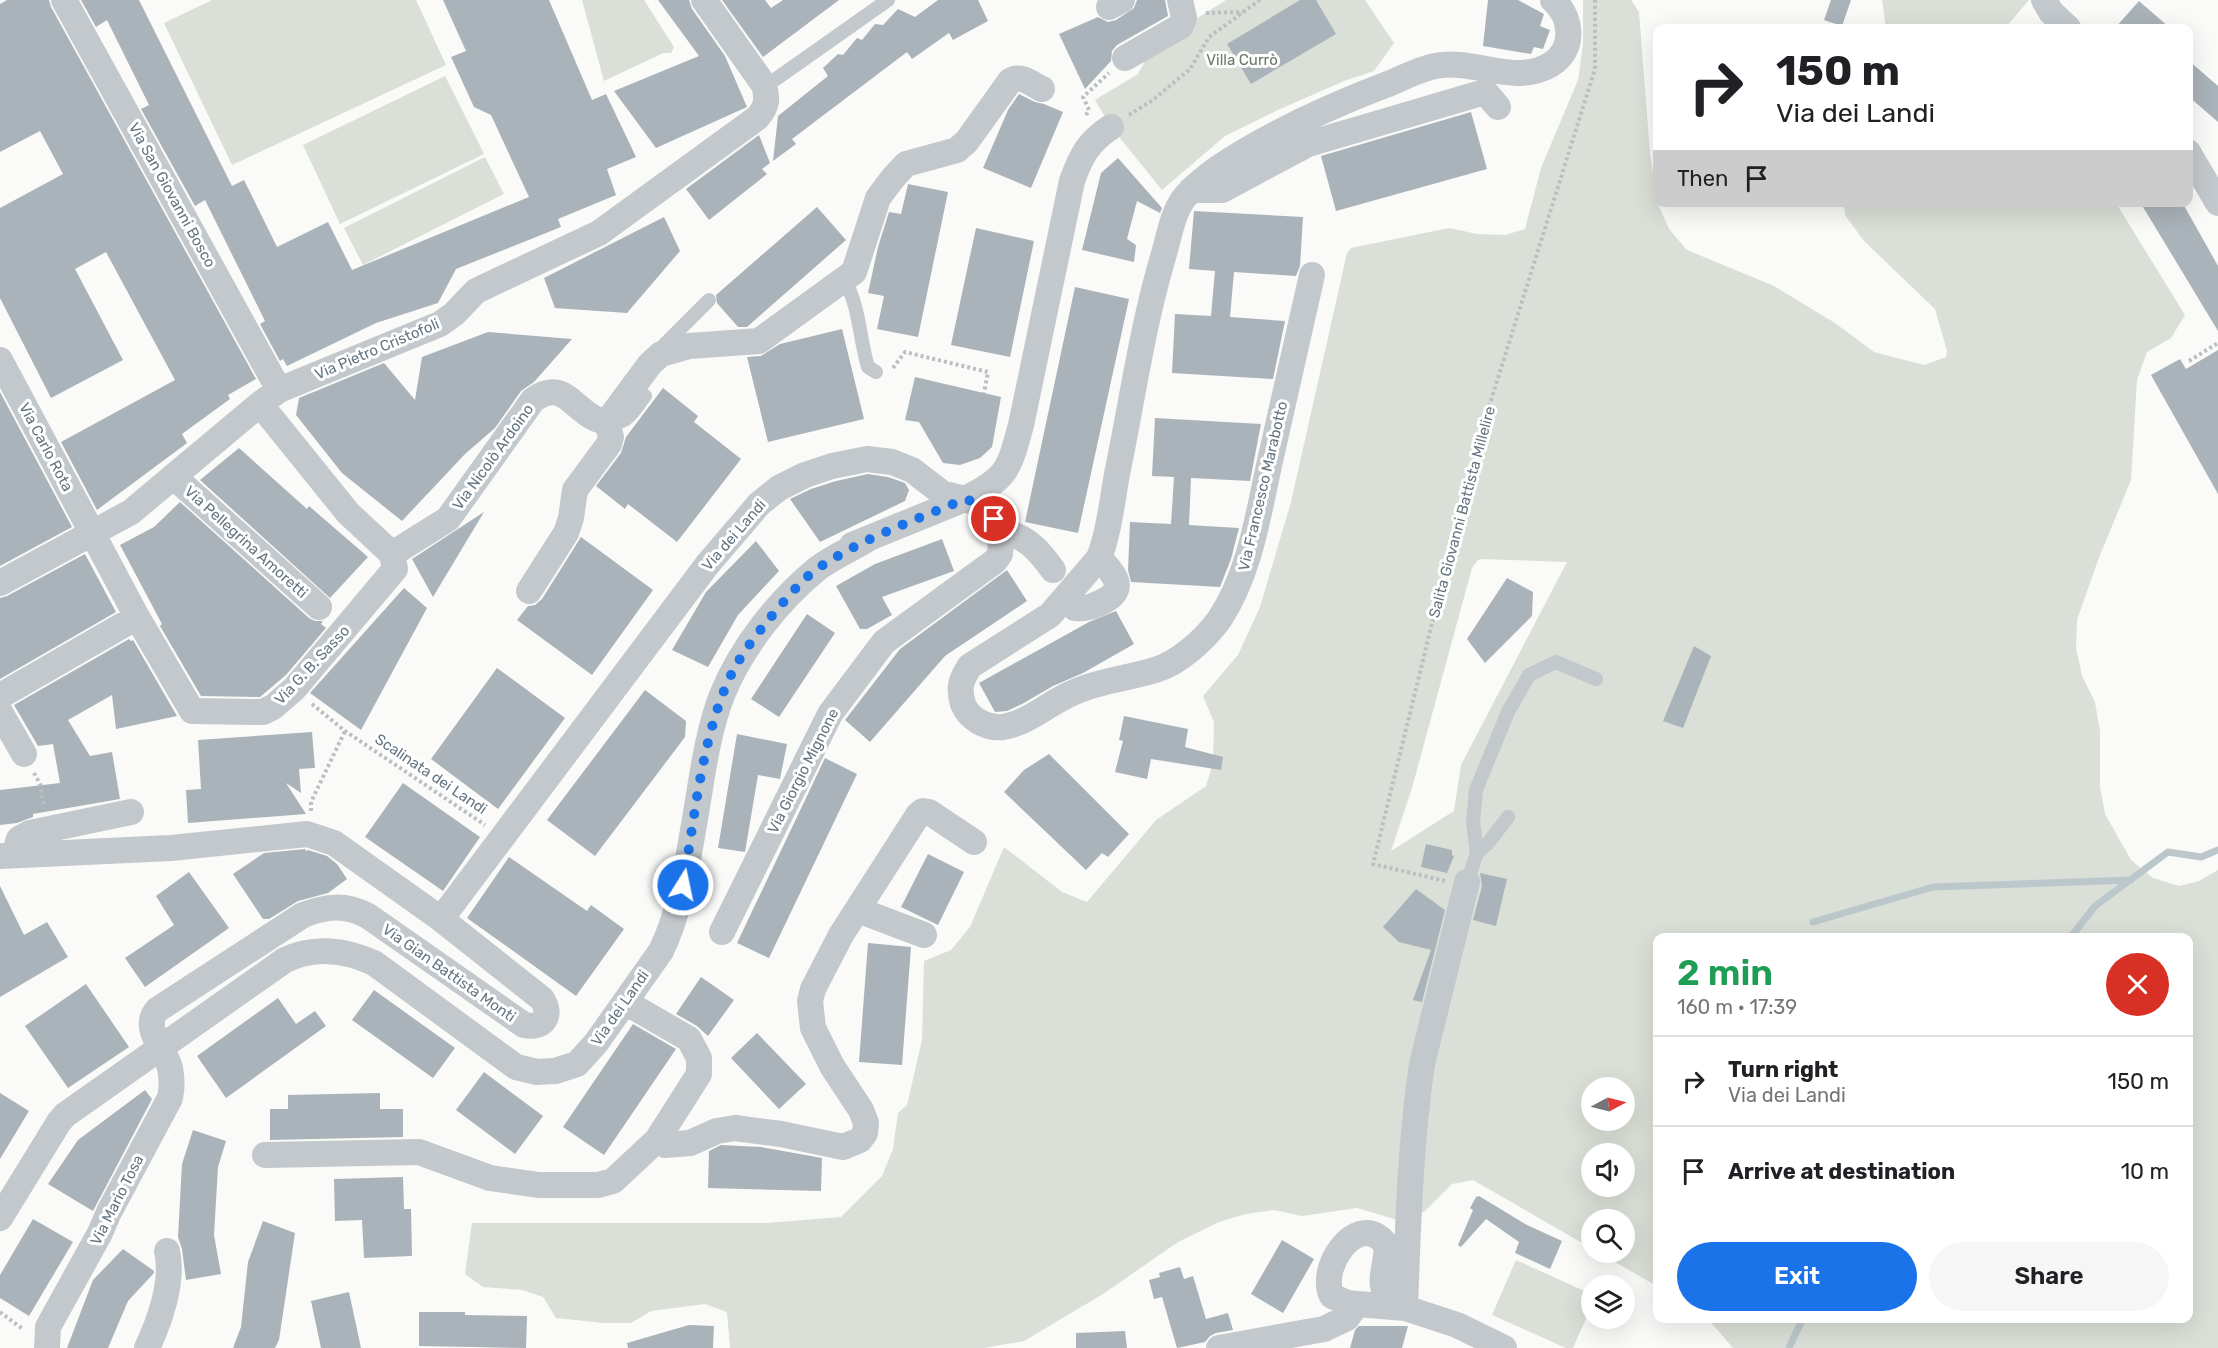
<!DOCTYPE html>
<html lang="en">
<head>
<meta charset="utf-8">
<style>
	:root { --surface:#fff; --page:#f6f6f6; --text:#202124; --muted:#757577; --line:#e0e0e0; --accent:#1a73e8 }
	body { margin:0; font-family:Rubik,sans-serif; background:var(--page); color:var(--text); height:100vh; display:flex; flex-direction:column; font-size:22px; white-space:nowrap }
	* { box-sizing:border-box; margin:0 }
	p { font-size:20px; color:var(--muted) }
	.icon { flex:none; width:33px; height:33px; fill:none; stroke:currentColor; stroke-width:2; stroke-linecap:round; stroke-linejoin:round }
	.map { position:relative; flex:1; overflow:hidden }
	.details { position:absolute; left:1653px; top:933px; width:540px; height:390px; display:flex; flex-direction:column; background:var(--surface); border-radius:12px; box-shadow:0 6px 24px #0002 }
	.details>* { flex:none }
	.hud { position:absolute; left:1653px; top:24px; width:540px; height:183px; border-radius:12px; box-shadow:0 6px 24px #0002; background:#fff; color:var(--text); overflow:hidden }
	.needle { width:39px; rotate:83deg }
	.fabs { position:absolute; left:1581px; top:1077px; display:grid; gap:12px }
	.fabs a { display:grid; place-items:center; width:54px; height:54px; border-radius:50%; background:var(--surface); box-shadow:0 6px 24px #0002; font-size:30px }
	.pin { position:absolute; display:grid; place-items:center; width:51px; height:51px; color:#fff; margin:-26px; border:3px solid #fff; border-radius:50%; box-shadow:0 2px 6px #0007 }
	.me { position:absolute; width:66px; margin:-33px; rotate:10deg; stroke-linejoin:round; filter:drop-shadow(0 0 4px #0008) }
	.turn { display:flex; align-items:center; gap:21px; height:126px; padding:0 24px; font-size:27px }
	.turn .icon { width:78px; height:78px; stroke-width:2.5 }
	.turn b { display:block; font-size:42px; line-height:51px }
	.then { display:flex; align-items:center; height:57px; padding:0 24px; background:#0003; gap:12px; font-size:22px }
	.round { display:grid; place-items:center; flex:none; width:63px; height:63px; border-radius:32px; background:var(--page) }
	.summary { display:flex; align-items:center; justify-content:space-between; height:102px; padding:0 24px }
	h1 { font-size:36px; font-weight:600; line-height:45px; color:#1e9e55 }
	.button { display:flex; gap:12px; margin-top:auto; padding:12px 24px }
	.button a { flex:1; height:69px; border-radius:36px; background:var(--accent); color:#fff; font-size:24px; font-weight:600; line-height:69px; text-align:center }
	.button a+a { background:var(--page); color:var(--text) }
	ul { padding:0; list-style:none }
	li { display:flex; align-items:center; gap:18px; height:90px; padding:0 24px; border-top:2px solid var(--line) }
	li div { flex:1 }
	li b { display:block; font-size:22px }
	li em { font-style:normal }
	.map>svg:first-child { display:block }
	.green { fill:#dadfd7; fill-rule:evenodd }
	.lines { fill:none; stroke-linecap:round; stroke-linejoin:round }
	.stream { stroke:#bbc7cb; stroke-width:7 }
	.building { fill:#aab3b9 }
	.path { stroke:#bbbfc2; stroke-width:4; stroke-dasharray:3 3; stroke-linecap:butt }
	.lane { stroke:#c3c8cc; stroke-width:14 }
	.street { stroke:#c3c8cc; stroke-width:26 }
	.route { stroke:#1a73e8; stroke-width:10; stroke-dasharray:0 18 }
	.labels { text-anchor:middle; stroke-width:6; stroke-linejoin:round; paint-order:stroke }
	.park-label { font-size:15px; fill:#687a64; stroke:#fff }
	.street-label { font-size:15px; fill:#657683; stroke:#fff }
</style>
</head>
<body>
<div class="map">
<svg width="2218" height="1348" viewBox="0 0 2218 1348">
	<rect width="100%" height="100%" fill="#fafaf8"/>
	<path class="green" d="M212,0H416L446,65L232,165L164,23Z
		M582,0H644L674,47L671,53H663L604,81Z
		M1226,0H1365L1394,43L1374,71L1344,81L1278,110L1225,136L1162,190L1111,127L1095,100L1138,74L1149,54L1191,22Z
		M1583,0H1631L1639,12L1650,153L1657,202L1669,229L1687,250L1774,286L1835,323L1874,352L1924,365L1946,357L1947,351L1935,309L1864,241L1845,215L1844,203H2116L2185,315L2171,338L2147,352L2137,380L2131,480L2098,560L2077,620L2076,648L2082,676L2095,702L2100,731V787L2105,814L2131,860L2153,878L2179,886L2199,881L2218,870V1348H1733L1708,1319L2188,1318V938H1658L1657,1286L1599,1253L1624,1252V1220H1592L1591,1248L1473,1180L1452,1184L1425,1211L1401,1221L1357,1208L1302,1216L1274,1210L1246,1214L1219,1222L1178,1242L1103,1294L1024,1341L984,1348H730L727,1312L705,1304L651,1311L631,1323H604L556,1318L543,1297L523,1290L483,1287L465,1274L472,1223H766L841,1217L882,1176L893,1149L898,1113L907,1105L922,1040L924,961L951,950L970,927L1004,847L1062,892L1087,902L1156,820L1206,786L1213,763L1214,722L1203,696L1238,655L1260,607L1291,502L1347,253L1351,248L1449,228L1477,234L1505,235L1525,229L1541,168L1578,80L1583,44ZM1482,559L1567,562L1461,765L1454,811L1391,851L1412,788L1472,568L1478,560ZM1592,1088H1624V1120H1592ZM1592,1154H1624V1186H1592Z
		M1882,0H2029L2005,28H1886Z
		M445,76L484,154L340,224L303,145Z
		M485,157L504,194L363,265L344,228Z
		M1516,1260L1591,1294V1307L1573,1348H1566L1492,1315Z"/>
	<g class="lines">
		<path class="stream" d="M1813,922L1933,887L2131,880
			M2070,938L2095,906L2168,852L2201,857L2218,850
			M1789,1348L1803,1318"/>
	</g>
	<path class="building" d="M7,0H49L51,7L256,379L228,395L230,399L182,434L187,443L97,510L61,442L175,380L106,252L75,269L123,360L51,398L0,298V208L63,174L40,131L0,152V4Z
		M81,0H139L232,186L244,180L277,247L328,222L352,270L529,197L491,115L474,107L451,57L466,51L443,0H549L592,100L606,94L636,157L607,169L616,195L558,219L561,227L456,269L438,303L376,323L287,366L283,359L280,361L260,324L265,321L205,200L195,206L141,109L149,105L107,20L96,27Z
		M658,0H689L692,9L725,56L747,107L656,148L614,91L699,56Z
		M722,0H765L771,8L783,0H839L763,57Z
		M938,0H978L988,21L953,40L949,33L912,59L907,52L792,139L796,144L773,161L778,116L828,76L823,68L838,54L843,55L857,38L862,40L875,24L883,25L898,9L915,17Z
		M1137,0H1165L1168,16L1117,45L1112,51L1111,61L1085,89L1059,34L1098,17L1108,22L1116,20L1134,8Z
		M1300,0H1316L1336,34L1251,84L1227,44Z
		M1488,0H1518L1544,14L1540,26L1550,30L1543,49L1534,47L1531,54L1483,46Z
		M1831,0H1851L1842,26L1824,20Z
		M2139,1L2170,28H2115Z
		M2188,60L2218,86V122L2188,96Z
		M1019,94L1035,102L1044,104L1063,112L1031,188L983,168L1008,110Z
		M1471,112L1487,169L1336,211L1321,156Z
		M759,135L770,163L762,169L767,174L709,220L686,189Z
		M1118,158L1162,208L1160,213L1137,201L1127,239L1136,245L1134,262L1082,250L1101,173Z
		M908,184L948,192L918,337L877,329L884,296L868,293L878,247L889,212L901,214Z
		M2140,202H2182L2218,266V331Z
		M817,207L846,240L747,327H738L717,303L716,295Z
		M1194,211L1303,217L1300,266L1296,276L1234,272L1230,317L1285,321L1273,379L1172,373L1175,314L1211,316L1215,271L1189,269Z
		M664,217L680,251L627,313L555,308L544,278Z
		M976,228L1034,241L1010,357L951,345Z
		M1075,287L1129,299L1078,533L1025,522Z
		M842,329L864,419L768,442L747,357L761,356L780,344Z
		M488,332L572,339L534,382L521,391L495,428L465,454L402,521L342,473L296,415L299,398L384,363L415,400L422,357Z
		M2218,350V494L2151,375L2180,359L2186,369Z
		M915,377L1001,397L992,447L980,458L960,465L943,463L919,422L905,420Z
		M663,388L698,416L694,422L741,459L677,542L628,504L625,509L596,486L621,453L626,437Z
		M0,392L72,527L0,566Z
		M1155,418L1261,424L1250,481L1191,478L1189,525L1239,528L1231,559L1220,587L1131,582L1128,570L1130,522L1171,524L1174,477L1152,476Z
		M239,448L307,509L309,506L368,557L330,598L200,480Z
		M868,474L888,477L905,483L909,490L905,501L820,542L790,499L811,489L836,481Z
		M180,502L309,618L315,621H323L321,624L326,628L286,675L260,697L201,696L160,626L162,624L120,545L154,527Z
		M484,512L433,597L412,559Z
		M581,537L653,590L592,675L517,620L528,606L535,605L542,599Z
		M942,539L954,571L882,597L892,615L867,629H860L836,586L875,564Z
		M756,541L779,571L738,615L708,667L672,650L706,592Z
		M85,554L116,612L0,679V598L7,596Z
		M1007,570L1027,601L945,656L870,742L845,720L900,649Z
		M1507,578L1533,592L1532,616L1485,663L1467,639Z
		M404,588L427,608L361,730L310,693Z
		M1116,611L1134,644L1083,673L1053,686L1022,704L1007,711L995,712L979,683L1089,622Z
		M807,614L835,633L779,717L751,699Z
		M129,639L131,641L133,640L177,716L116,729L112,695L68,720L90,756L112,752L120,799L33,814V817L17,823L0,825V790L60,783L53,744L38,746L14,705Z
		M1694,646L1711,656L1683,728L1663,721Z
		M497,668L565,718L498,809L431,759Z
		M645,690L686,721L685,737L595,856L547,820Z
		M1124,716L1188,729L1185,747L1223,757L1221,770L1151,759L1147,779L1115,772L1123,741L1119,740Z
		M312,732L315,768L299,769L301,793L286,783L306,814L188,823L186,790L201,789L198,740Z
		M737,734L787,744L780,779L758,775L745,852L718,848Z
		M1049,754L1129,834L1108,857L1102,853L1086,870L1004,792L1024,770Z
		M825,758L857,774L769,958L737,943Z
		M403,783L480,837L443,891L365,837Z
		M1426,844L1452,850V855L1454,856L1447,873L1421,867Z
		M305,849L306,851L308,850L327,856L337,864L347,879L328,893L298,901L269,919H263L233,874L264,853Z
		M928,854L964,872L938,925L901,907Z
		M509,857L587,911L591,905L624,929L576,996L467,918Z
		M189,872L229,928L145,987L125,958L174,925L156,896Z
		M1480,873L1507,879L1496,926L1473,920L1482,886Z
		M0,886L24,935L47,922L68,957L0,997Z
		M1416,889L1445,910L1422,1002L1413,1000L1431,950L1399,942L1383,927Z
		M868,943L911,947L902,1065L859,1062Z
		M701,977L734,1000L708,1036L697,1026L676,1014Z
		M86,984L129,1047L68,1088L25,1026Z
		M374,990L455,1048L433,1078L352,1020Z
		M278,998L296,1024L315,1011L326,1026L226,1098L197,1056Z
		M633,1024L676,1049L604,1155L563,1127Z
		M757,1033L806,1084L779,1109L731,1058Z
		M484,1072L543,1116L515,1154L456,1110Z
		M145,1090L152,1099L93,1211L48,1184L78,1140Z
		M0,1093L29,1111L0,1159Z
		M380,1093V1109H403V1137L270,1140V1109H288V1095Z
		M193,1130L226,1141L218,1167L214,1235L221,1274L186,1280L182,1249L178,1237L182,1164Z
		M721,1145L761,1147L822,1158L821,1191L708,1188L709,1151Z
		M403,1177L404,1209H411L412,1256L364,1258L362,1220L335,1221L334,1179Z
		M1479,1196L1527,1225L1562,1241L1550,1269L1515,1253L1519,1242L1486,1219L1461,1247L1458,1245L1473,1210L1470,1208L1476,1197Z
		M33,1219L73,1242L29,1316L0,1298V1275Z
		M263,1221L295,1233L279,1340L275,1348H233L241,1327L248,1262Z
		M1282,1240L1314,1259L1283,1313L1251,1294Z
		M123,1249L154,1271V1273L128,1301L108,1348H67L93,1280Z
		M1180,1267L1184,1279L1193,1276L1206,1319L1228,1313L1233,1330L1216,1333L1210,1336L1205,1342L1177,1348L1162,1297L1154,1299L1149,1280L1160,1277L1159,1273Z
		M349,1292L361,1348H321L311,1301Z
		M419,1312H465V1315L527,1316L526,1348L419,1346Z
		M689,1325L714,1326L713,1348H628L627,1343Z
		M1359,1326H1408L1402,1348H1350L1355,1330Z
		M1125,1331L1127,1348H1076V1333Z"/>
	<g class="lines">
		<path class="path" d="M1206,13L1243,12
			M1086,115L1089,110L1083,97L1109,73
			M1129,115L1153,100L1190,69L1209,37L1260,0
			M2189,361L2218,343
			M893,368L905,352L988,372L984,393
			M312,704L345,731L485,825
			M34,773L40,784L44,806
			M311,811V802L345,731
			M1445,881L1373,864L1471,464L1595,69V0
			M0,1312L24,1330"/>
		<path class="lane" d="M764,85L776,79L888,0
			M844,279C860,307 859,337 868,367L876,372
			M662,352L664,345L709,300
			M607,422C628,426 633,411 645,396
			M1477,853L1489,842L1508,817
			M1467,882L1477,853L1473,822L1476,790L1508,712L1529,675L1556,662L1596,679"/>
		<path class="street" d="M64,0L279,390
			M2044,0L2051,12L2068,28
			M1109,7L1122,0
			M1125,58L1181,26L1184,18L1180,0
			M2188,152L2218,203
			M1191,190H1222L1308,144L1478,94H1487L1498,107
			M0,360L137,617L192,711L263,712L273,707L294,689L395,569L392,554L348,513L260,404
			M174,477L319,607
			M965,499C1008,478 1009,469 1021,425L1072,181C1081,156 1088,142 1111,127
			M965,499C988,506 986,515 1002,528C1007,533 1013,534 1019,537C1034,544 1044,558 1053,570
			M392,554L448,519L533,400C562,379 571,406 594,418C598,420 603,421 607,422L650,364L661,354L689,346L759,341L854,272L878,198L893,178L906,164L957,150L967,141L1010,81C1020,74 1032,84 1042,89
			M1099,558L1050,615L970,666C961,679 958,688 963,704C969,719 987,729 1003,727C1027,723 1047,705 1068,695C1096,681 1126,679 1155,670C1179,663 1204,640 1219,620C1250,574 1258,515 1270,461C1284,399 1298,337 1312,275
			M0,583L131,512L260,404L279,390L440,324L454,314L476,291L599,233L757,118C767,107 768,99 764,85L704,0
			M529,591L566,533L571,518L575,490L609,444L611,437L607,422
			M1075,608C1087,609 1094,606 1104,601C1129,588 1112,572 1099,558C1109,532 1112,502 1117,474C1132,402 1142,328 1163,257C1169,238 1172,214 1184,198C1193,187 1207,176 1218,168C1271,133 1330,106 1388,84C1403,78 1419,69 1435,66C1474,58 1513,86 1550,65C1575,51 1573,18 1553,0
			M0,696L137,617
			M0,712L24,754
			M14,855L19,839L30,833L131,812
			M0,856L171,848L307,834L334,843L441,919L542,999C553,1016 543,1029 524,1025L368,916C346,904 326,906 303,915L157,1010C141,1029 166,1050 170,1068C172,1078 172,1089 170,1098L109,1212L100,1233L48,1327L47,1348
			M858,910L924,935
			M441,919L707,565L759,504L779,488L805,475L832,466L867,459L892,462L912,470L942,493L965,499L852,545
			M722,932L830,714L884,642L995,561L1000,554L1002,528
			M625,1002L689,1039L699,1058V1074L657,1140L665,1145L690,1143L717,1131L735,1128L781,1134L843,1147L860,1140L865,1133L866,1123L861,1110L832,1066L813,1028L810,1001L813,989L841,935L918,815L923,811L929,812L974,842
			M265,1155L419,1152L490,1178L539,1185H598L613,1181L657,1140
			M0,1218L59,1122L65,1115L285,960C314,946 346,950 374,963L516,1067L537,1072L555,1071L577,1064L596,1043L661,951C681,910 687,864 695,819C702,778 707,734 722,695C741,648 778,601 817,569C832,557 852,549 868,539
			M1357,1304L1347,1303L1332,1296C1318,1269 1354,1215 1381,1239C1395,1250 1375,1279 1386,1293C1391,1299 1399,1304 1405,1308
			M1405,1308C1408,1227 1410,1145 1422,1064L1467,882
			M147,1348C160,1320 174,1282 167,1251
			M1219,1348L1324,1329L1347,1318L1357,1304L1405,1308L1457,1325L1504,1348"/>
	</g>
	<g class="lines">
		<path class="route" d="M683,885C695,817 702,732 733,671C744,650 760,630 775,612C789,596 803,578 820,567C865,537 916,520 965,499C978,503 986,509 994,519"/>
	</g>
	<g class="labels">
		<g class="park-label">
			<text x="1242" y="65">Villa Currò</text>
		</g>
		<g class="street-label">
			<text transform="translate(172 195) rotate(61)" y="5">Via San Giovanni Bosco</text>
			<text transform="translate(377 349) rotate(-23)" y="5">Via Pietro Cristofoli</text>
			<text transform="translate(46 447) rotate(62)" y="5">Via Carlo Rota</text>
			<text transform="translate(493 457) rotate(-54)" y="5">Via Nicolò Ardoino</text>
			<text transform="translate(1263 486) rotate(-77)" y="5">Via Francesco Marabotto</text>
			<text transform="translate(1462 512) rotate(-75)" y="5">Salita Giovanni Battista Millelire</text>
			<text transform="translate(734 535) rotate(-49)" y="5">Via dei Landi</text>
			<text transform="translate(246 542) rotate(42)" y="5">Via Pellegrina Amoretti</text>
			<text transform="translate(312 665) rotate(-47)" y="5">Via G. B. Sasso</text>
			<text transform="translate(803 771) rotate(-63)" y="5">Via Giorgio Mignone</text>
			<text transform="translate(431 774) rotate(34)" y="5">Scalinata dei Landi</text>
			<text transform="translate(449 973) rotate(35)" y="5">Via Gian Battista Monti</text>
			<text transform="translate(620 1008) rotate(-55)" y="5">Via dei Landi</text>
			<text transform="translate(117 1200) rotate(-63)" y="5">Via Mario Tosa</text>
		</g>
	</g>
</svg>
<div class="fabs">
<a><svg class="needle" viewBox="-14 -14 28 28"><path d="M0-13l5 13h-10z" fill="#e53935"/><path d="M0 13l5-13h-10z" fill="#757577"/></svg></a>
<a><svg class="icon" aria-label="sound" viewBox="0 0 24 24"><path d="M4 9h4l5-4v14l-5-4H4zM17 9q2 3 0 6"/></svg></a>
<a><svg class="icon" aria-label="search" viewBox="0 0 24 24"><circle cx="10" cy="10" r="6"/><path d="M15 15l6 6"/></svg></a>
<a><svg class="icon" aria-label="layers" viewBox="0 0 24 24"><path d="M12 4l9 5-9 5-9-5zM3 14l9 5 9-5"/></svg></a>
</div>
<div class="pin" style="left:994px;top:519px;background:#d93025"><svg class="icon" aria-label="arrive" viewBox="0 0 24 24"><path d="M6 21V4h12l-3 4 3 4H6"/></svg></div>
<svg class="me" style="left:683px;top:885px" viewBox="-20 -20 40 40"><circle r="17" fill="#1a73e8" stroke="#fff" stroke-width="3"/><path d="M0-11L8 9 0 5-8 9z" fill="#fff"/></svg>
<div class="hud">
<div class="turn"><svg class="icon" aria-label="right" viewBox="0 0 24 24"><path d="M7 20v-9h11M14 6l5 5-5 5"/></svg><div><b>150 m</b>Via dei Landi</div></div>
<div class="then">Then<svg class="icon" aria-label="arrive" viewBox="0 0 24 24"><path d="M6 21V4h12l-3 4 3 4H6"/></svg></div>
</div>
<section class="details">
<div class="summary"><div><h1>2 min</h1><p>160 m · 17:39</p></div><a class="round" style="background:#d93025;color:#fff"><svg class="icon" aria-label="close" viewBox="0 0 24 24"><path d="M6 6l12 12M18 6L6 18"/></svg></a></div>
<ul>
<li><svg class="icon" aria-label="right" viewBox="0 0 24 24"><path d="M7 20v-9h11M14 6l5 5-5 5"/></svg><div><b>Turn right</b><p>Via dei Landi</p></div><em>150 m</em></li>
<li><svg class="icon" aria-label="arrive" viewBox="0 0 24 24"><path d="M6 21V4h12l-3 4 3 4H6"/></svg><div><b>Arrive at destination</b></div><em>10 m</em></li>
</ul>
<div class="button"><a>Exit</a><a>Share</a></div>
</section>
</div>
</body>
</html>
